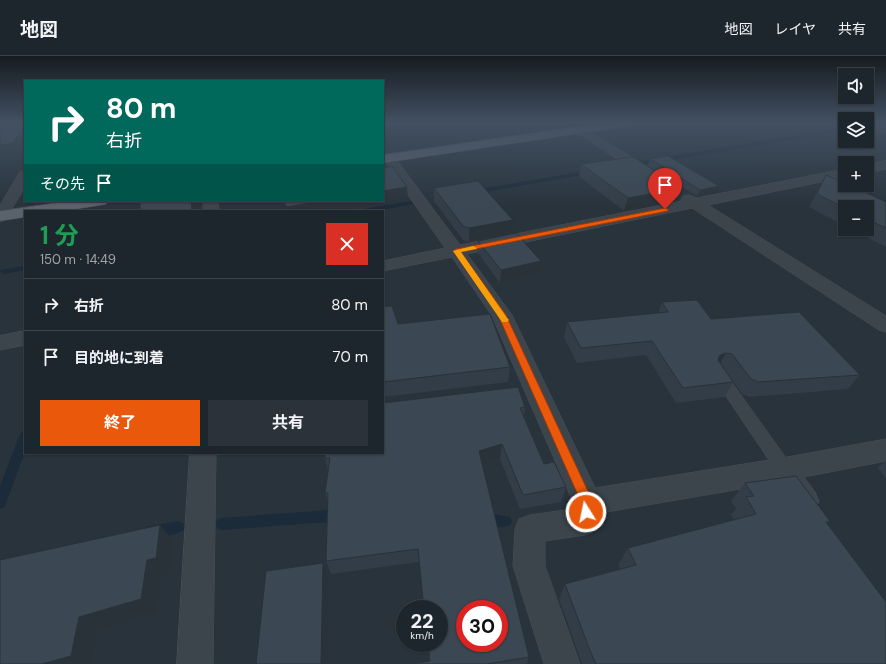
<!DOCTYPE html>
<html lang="ja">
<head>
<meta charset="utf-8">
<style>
	:root { --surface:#1e262d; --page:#2b3239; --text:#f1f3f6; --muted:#a1a5aa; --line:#3c4349; --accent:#ea580c }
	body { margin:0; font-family:"DM Sans","Noto Sans JP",sans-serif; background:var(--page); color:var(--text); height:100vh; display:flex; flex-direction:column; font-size:15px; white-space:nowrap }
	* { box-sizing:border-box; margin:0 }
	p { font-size:13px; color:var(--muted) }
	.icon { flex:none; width:22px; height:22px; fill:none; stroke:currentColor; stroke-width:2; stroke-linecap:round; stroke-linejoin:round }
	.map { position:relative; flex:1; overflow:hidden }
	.sheet { position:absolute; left:24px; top:154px; width:360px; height:244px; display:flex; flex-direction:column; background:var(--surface); border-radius:0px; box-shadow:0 1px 3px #0004,0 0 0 1px var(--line) }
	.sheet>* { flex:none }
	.top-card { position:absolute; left:24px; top:24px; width:360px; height:122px; border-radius:0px; box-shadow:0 1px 3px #0004,0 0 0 1px var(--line); background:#00695c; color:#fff; overflow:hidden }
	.controls { position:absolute; left:838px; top:12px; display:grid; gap:8px }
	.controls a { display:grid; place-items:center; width:36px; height:36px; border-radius:0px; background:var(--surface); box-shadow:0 1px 3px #0004,0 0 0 1px var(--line); font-size:20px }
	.speed { position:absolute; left:396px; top:544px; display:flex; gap:8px; font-size:20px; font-weight:700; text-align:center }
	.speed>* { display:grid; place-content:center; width:52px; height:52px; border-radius:50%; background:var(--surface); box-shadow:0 1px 3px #0004,0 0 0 1px var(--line); line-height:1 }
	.speed small { font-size:10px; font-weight:400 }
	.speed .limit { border:6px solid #d22; background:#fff; color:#111 }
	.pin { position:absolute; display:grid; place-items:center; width:34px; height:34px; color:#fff; margin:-41px -17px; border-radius:50% 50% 50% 0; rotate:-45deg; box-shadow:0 0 4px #0007 }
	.pin .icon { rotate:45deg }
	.me { position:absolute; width:44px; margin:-22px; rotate:350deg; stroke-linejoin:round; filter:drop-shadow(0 0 3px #0008) }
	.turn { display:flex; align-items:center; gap:14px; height:84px; padding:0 16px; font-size:18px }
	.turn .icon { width:52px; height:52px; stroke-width:2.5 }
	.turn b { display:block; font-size:28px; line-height:34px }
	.then { display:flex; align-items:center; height:38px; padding:0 16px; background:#0003; gap:8px; font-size:15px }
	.round { display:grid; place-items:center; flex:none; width:42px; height:42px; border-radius:0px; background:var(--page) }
	.overview { display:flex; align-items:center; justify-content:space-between; height:68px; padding:0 16px }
	h1 { font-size:24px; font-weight:700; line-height:30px; color:#1e9e55 }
	.action { display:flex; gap:8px; margin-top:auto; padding:8px 16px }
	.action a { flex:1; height:46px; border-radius:0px; background:var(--accent); color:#fff; font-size:16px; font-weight:700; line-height:46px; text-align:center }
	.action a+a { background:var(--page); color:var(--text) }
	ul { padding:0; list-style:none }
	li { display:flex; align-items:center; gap:12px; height:52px; padding:0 16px; border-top:1px solid var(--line) }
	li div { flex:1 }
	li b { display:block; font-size:15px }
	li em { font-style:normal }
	header { display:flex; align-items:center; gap:24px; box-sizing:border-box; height:56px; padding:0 20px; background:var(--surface); border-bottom:1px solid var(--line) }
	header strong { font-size:19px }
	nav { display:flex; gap:22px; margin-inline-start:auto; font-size:14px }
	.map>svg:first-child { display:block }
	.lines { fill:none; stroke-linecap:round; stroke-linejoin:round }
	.stream { fill:#1c2b39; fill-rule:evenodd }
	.service-casing { stroke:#485059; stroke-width:1 }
	.minor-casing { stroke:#485059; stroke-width:1 }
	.tertiary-casing { stroke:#485059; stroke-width:1 }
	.primary-casing { stroke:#485059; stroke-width:1 }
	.service { fill:#3c444c; fill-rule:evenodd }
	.minor { fill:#3c444c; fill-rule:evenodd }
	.tertiary { fill:#3c444c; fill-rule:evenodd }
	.primary { fill:#5a636c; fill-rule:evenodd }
	.wall { fill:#333d47 }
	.shaded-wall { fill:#293239 }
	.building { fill:#3b4752; stroke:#293239; fill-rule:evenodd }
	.route { fill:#ea580c; stroke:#983908 }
	.slow { fill:#f59e0b }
</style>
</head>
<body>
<header>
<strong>地図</strong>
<nav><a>地図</a><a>レイヤ</a><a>共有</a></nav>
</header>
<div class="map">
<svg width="886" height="608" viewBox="0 0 886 608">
	<rect width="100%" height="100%" fill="#28333c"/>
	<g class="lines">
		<path class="stream" d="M876,66H886V67L874,69L873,68Z
			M845,71V75L642,109L639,107L642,105Z
			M592,114L595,116L594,117L474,138L471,136L474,134Z
			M411,145L413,146V148L376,155H361L364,153Z
			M25,210V214L4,218L0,216L1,214Z
			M25,375V396L6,447L5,451L0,453V430L19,380L21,377Z
			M342,453L347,455L349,459L347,463L342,465L222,474L217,472L215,468L217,464L222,462Z
			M483,456L510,461L512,465L510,469C501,473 487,470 478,466L476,462L478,458Z
			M178,465L183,467L185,471L183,475C173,479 156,484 146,481L144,476L146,471Z"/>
		<g class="service-casing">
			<path id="service" d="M718,313L723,314L791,409L794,414L791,419L785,421L779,419L711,318L713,314Z"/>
		</g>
		<g class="minor-casing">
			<path id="minor" d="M867,66H873L886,70V77L867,72Z
				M580,71L584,72L654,115L656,118L654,121H644L576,76L574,74L576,72Z
				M389,98L393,99L460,189L682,145L681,143L683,140L688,139L697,142L845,113V121L708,149L886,260V276L879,274L692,152L467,198L512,259L595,432L782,402L886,383V405L804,421L815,436L819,445L815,454L805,458L795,454L776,427L600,457V465L595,475L585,479L545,485V510L580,608H544L513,510L515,473L519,463L530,459L572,453L573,446L492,260L452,201L383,215V205L445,192L383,103L385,99Z
				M886,105V113L867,117V109Z
				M204,145H218L219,155H203Z
				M25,275V289L0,294V280Z
				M190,397H216L213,608H177Z"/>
		</g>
		<g class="tertiary-casing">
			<path id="tertiary" d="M25,115V131L5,164L0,166V149L20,116Z"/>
		</g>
		<g class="primary-casing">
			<path id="primary" d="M610,66H640L635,69L383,107V99Z
				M71,145H108L106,148L101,149L63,155H25V161L0,165V155Z"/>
		</g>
		<use href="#service" class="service"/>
		<use href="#minor" class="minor"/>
		<use href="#tertiary" class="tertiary"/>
		<use href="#primary" class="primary"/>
	</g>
	<path class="wall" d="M650,103L717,137L697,140L648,110Z
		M581,108L678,144L624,155L579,120Z
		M826,119L886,146V191L851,173H867V151H845V170L809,151Z
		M434,132L512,177L469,186L463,184L434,145Z
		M478,185L541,205L539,218L500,227L478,197Z
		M662,246L711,263L860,319L848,333L748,341L746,339H743L724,313L733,326L725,341L676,347L646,299L577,307L564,281L567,266L658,257Z
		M383,251L398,268L510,311L508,326L383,341Z
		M383,347L525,351L524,360L544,408L566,431L561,446L520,453L500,403L482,409L529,601L527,608H411L430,605L428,587H439V553H424L419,506L331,518L326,505L328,446L325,437L328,414L325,402Z
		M886,404V422L878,412Z
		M745,427L830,465L827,468L886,608H582L559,543L565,528L620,513L618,509L628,492L734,464L731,459L736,453L731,445Z"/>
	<path class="shaded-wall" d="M25,70V86L18,96L0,98V89Z
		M719,130L717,137L697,140L700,134Z
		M407,131L408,143L336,155H287L286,151L323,145H383V135Z
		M682,132L678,144L624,155L628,142Z
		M191,145H195L196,155H192Z
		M513,164L512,177L469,186V172Z
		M541,205L539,218L500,227L501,214Z
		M726,297L718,312L712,313L720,299Z
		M502,388L500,403L478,410L479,395Z
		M160,469L173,484L169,517L161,519L156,556L97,574L91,608H42L79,561Z
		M323,507L328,519L327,608H321Z"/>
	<path class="building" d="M0,66H25V70L13,87L0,89Z
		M668,100L719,130L700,134L650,103Z
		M633,101L682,132L628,142L581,108Z
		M392,110L407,131L383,135V112Z
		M826,119L845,127V129H849L886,146V172L867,163V151H845V152L817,138Z
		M478,125L513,164L469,172L463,170L434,132Z
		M140,145H191L192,155H140Z
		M284,145H323L286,151Z
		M516,177L541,205L501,214L478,185Z
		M697,244L711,263L799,256L860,319L757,326L755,324H752L732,298L726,297L720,299L718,304L733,326L683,332L652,285L581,292L567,266L668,256L662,246Z
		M392,250L398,268L490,258L510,311L383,326V251Z
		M518,331L525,351L520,352L544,408L554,406L566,431L523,439L502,388L479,395L529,601L487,608H411L430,605L428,587H439V553H424L418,493L326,505L328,437H325L330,402H325V397H383V347ZM465,553H499V587H465Z
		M796,420L830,465L826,466L886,546V608H596L589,592L565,528L636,509L628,492L756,458L746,441L754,440L745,427Z
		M160,469L156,502L147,504L141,543L79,561L71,600L42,608H0V504Z
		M323,507L321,608H256L266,515Z"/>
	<linearGradient id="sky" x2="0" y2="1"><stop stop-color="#161c21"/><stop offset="0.44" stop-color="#425061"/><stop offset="1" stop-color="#425061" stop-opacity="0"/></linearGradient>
	<rect width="886" height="151" fill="url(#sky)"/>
	<path class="route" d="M665,152L668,153V155L461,196L506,259L593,446L590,459L586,461L582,459L580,456L581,446L498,259L453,195L456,193Z"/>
	<path class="slow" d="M473,190L477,192L476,193L461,196L507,262L509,264L507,266H502L453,195Z"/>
</svg>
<div class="controls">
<a><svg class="icon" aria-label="sound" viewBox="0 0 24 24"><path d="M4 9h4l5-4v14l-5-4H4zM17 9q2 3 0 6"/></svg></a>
<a><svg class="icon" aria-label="layers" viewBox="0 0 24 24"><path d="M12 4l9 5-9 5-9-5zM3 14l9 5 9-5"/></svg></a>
<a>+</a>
<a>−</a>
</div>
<div class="speed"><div>22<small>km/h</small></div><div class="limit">30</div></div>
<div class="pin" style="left:665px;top:153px;background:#d93025"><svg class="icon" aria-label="arrive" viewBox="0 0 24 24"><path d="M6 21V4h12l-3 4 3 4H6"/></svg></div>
<svg class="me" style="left:586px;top:456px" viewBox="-20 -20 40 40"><circle r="17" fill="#ea580c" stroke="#fff" stroke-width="3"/><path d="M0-11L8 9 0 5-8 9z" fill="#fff"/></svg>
<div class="top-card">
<div class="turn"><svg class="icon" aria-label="right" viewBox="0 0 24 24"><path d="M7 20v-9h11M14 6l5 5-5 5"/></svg><div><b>80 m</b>右折</div></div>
<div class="then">その先<svg class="icon" aria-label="arrive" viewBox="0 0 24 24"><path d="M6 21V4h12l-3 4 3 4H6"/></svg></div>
</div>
<section class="sheet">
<div class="overview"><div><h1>1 分</h1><p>150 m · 14:49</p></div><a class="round" style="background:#d93025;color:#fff"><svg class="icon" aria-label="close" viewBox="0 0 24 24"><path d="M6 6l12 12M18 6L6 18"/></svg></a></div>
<ul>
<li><svg class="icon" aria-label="right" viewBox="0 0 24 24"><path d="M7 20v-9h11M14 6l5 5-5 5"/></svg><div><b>右折</b></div><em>80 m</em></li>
<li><svg class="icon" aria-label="arrive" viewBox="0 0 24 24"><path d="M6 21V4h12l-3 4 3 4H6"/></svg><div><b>目的地に到着</b></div><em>70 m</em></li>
</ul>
<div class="action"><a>終了</a><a>共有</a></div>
</section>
</div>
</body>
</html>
